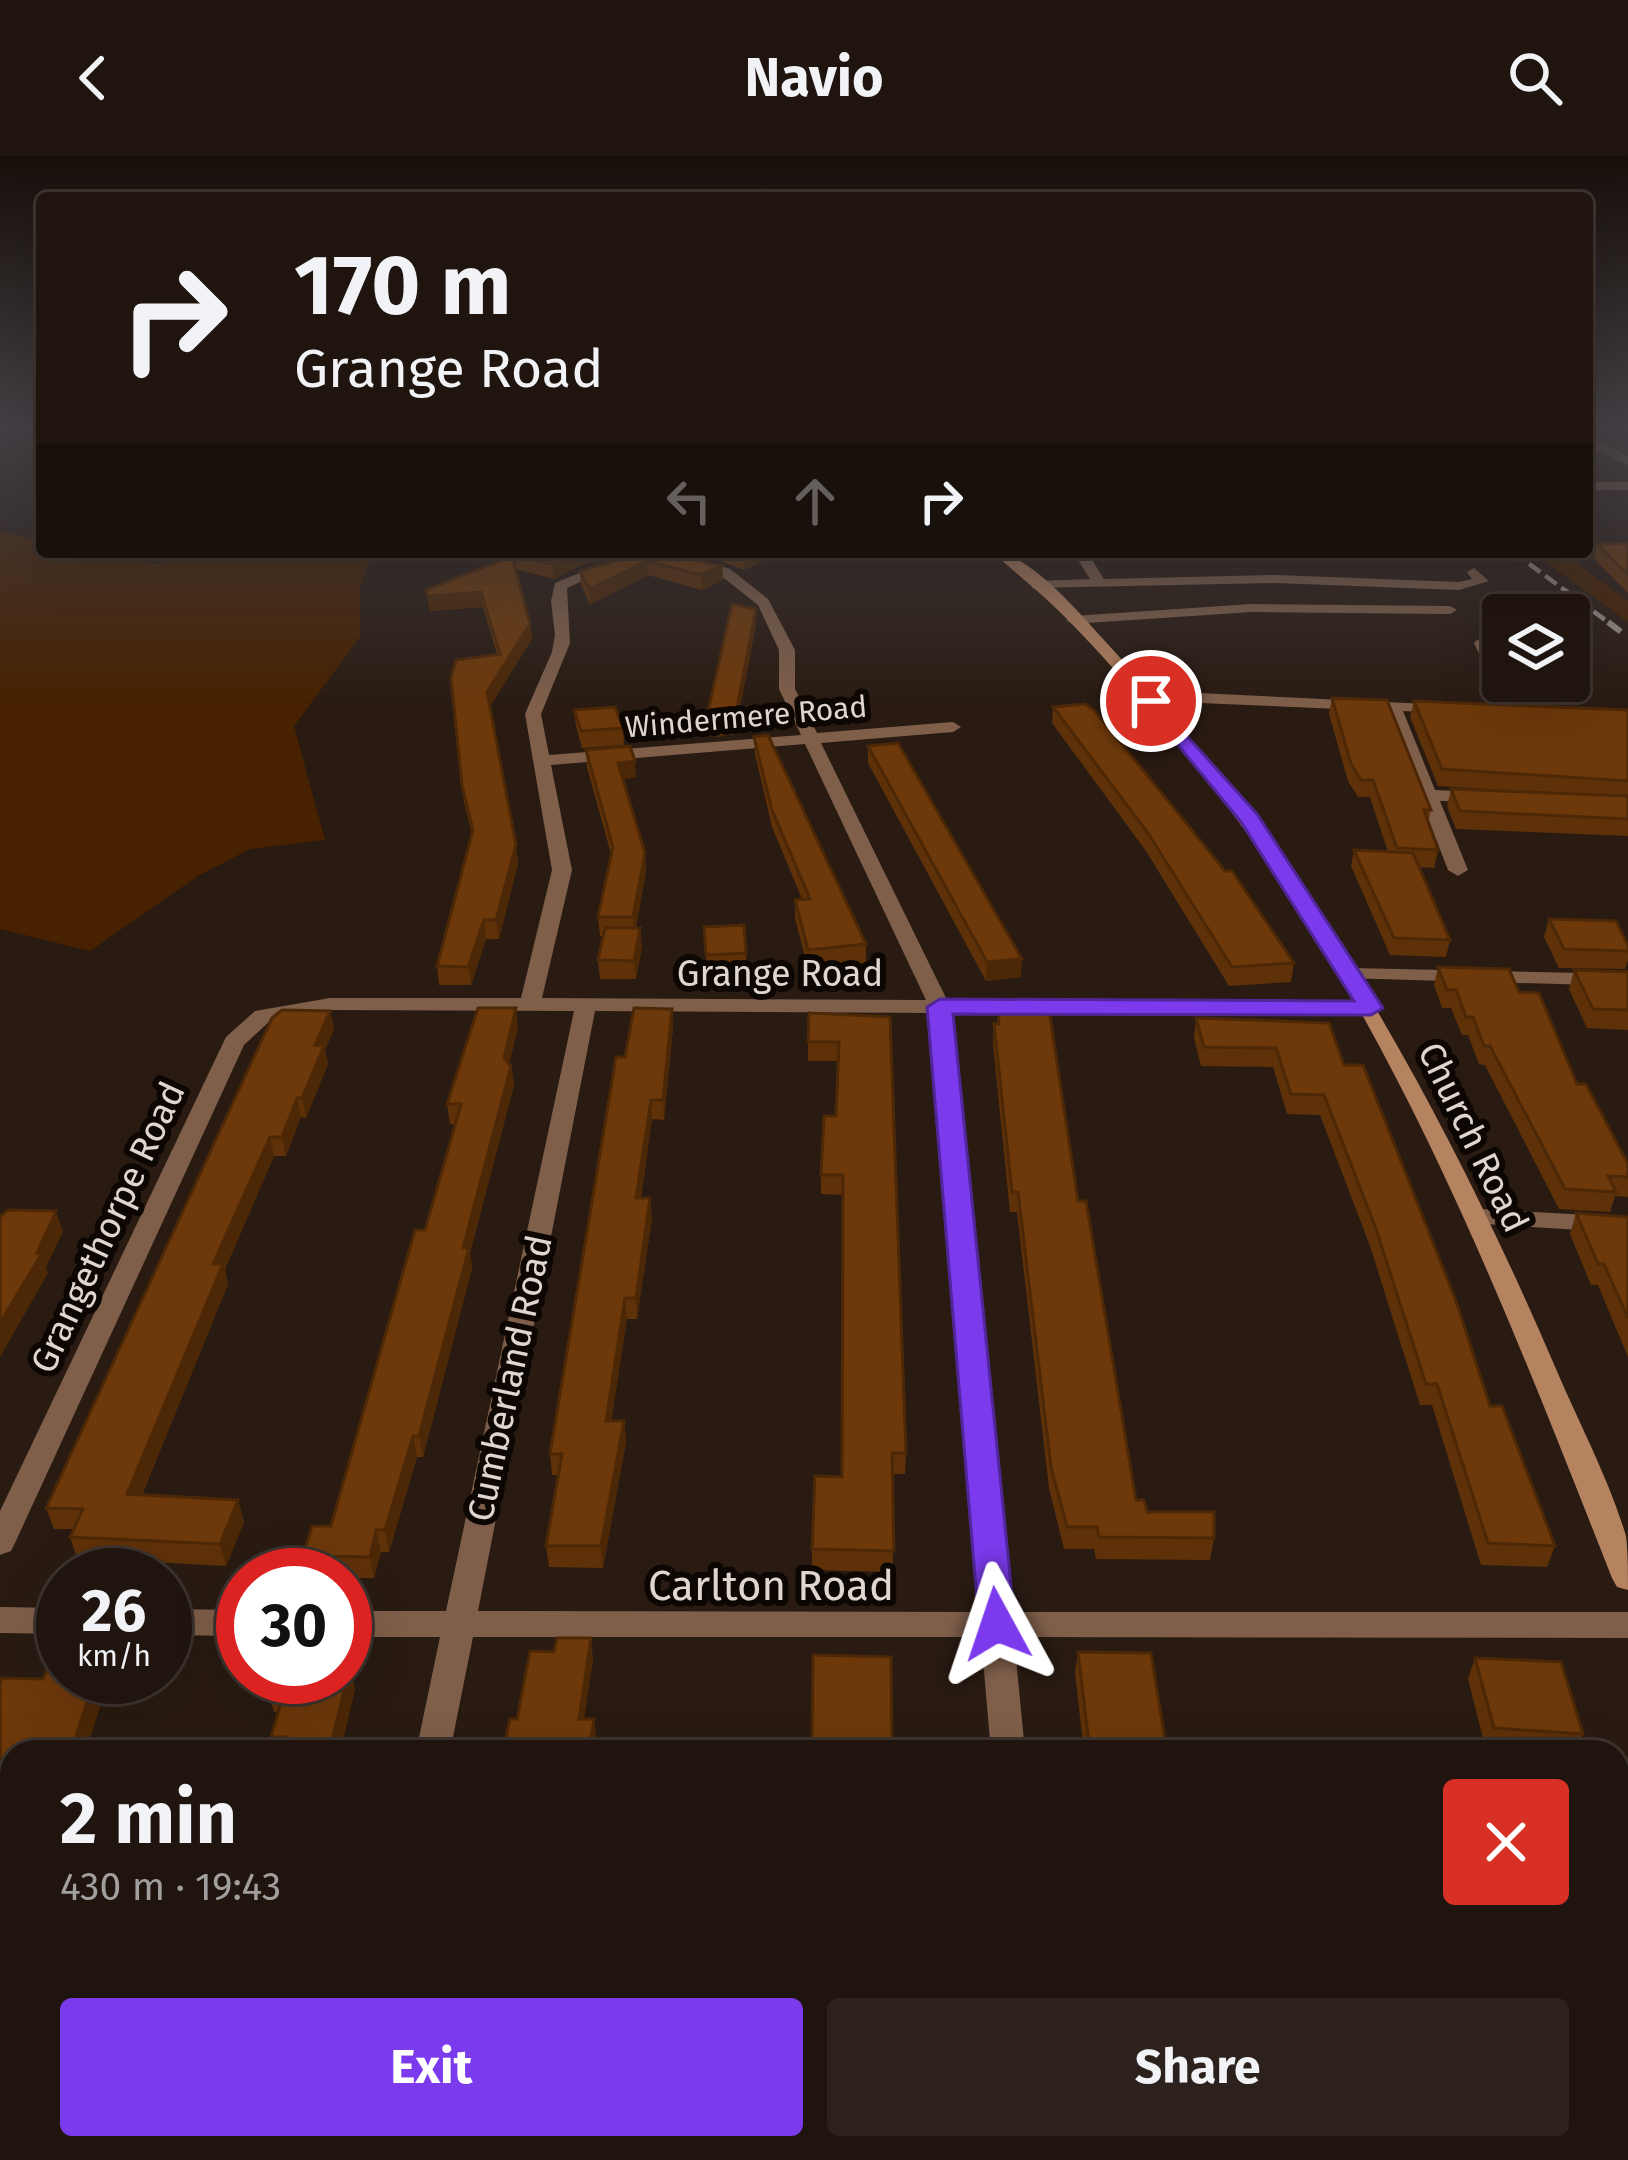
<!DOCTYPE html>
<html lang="en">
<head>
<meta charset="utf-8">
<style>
	:root { --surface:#1f140e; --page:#2c211c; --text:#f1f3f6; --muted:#a19e9e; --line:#3c332e; --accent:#7c3aed }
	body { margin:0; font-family:"Fira Sans",sans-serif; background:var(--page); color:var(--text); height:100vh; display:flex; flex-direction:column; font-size:45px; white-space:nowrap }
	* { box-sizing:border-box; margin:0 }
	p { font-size:39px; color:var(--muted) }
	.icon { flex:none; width:66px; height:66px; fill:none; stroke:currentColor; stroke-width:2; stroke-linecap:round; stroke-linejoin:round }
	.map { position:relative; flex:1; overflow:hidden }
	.sheet { position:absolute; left:0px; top:1584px; width:1629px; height:420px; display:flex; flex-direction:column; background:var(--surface); border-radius:36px 36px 0 0; box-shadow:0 12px 48px #0002,0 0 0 3px var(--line) }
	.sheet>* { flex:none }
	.top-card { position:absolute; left:36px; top:36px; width:1557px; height:366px; border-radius:12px; box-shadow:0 12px 48px #0002,0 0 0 3px var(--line); background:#1f140e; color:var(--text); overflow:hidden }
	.controls { position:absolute; left:1482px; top:438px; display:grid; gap:24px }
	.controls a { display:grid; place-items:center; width:108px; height:108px; border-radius:12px; background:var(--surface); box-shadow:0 12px 48px #0002,0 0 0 3px var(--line); font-size:60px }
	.speed { position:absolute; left:36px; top:1392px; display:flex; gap:24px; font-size:60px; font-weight:700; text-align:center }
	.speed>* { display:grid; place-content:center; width:156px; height:156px; border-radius:50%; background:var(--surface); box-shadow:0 12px 48px #0002,0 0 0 3px var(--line); line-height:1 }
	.speed small { font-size:30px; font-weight:400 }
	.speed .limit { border:18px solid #d22; background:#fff; color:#111 }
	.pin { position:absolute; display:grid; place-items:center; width:102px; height:102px; color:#fff; margin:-51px; border:6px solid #fff; border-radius:50%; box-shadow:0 3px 12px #0007 }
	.me { position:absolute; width:132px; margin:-66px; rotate:355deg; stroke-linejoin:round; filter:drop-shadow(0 0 9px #0008) }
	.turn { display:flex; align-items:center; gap:42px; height:252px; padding:0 60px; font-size:54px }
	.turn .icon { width:156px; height:156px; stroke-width:2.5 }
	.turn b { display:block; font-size:84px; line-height:102px }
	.lanes { display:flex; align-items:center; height:114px; padding:0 60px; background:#0003; justify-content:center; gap:60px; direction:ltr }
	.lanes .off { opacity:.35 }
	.round { display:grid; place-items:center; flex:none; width:126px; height:126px; border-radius:12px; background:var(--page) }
	.summary { display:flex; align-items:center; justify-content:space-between; height:204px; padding:0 60px }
	h1 { font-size:72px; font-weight:700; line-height:90px }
	.primary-button { display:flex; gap:24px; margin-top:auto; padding:24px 60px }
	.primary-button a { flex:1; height:138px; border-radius:12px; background:var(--accent); color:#fff; font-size:48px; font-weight:700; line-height:138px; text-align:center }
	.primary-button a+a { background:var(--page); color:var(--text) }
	header { display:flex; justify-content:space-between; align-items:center; height:156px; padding:0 60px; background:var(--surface); font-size:54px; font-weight:700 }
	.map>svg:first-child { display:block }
	.green { fill:#472100 }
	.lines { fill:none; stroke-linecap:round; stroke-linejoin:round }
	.minor { fill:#7f5f4a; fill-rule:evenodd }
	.secondary { fill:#b68361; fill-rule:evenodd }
	.rail-far1 { stroke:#9f938c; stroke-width:4.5; stroke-dasharray:14 6; stroke-linecap:butt }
	.rail { stroke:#9f938c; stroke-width:6; stroke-dasharray:16 9; stroke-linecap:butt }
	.wall { fill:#5f3109 }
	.shaded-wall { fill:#4d2807 }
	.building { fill:#6e390a; stroke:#4d2807; stroke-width:3 }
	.route { fill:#7c3aed; stroke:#51269a; stroke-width:3 }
	.labels { text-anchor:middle; stroke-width:12; stroke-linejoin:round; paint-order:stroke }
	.far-street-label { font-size:30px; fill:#e0d6d0; stroke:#0d0704 }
	.street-label { font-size:36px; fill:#e0d6d0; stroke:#0d0704 }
	.near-street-label { font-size:42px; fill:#e0d6d0; stroke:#0d0704 }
</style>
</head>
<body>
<header><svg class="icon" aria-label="back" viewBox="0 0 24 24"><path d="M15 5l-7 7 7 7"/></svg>Navio<svg class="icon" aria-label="search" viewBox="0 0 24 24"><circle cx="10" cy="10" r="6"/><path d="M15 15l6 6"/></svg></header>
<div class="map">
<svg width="1628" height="2004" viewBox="0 0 1628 2004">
	<rect width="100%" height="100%" fill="#291b12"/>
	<path class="green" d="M0,376L42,384V396H105L155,408L211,396H354L369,405L360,432V481L294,570L325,684L250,693L198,720L90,795L0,773Z
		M1532,396H1561L1628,445V466Z"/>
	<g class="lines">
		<path class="minor" d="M1587,280L1628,300V309L1587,289Z
			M1587,326H1628V334H1587Z
			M1073,396H1087L1104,423L1277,419L1459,426L1472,423L1467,416L1474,412L1489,425L1459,434L1277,427L1032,432V426L1037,425L1090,423Z
			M692,402L730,413L768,443L795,494V533L817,577L953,566L961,571L953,576L821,587L947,844L1371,846L1382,852L1371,858L951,857L1011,1456H1628V1482L1014,1481L1025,1596H991L981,1481H473L450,1596H416L440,1481H345V1455H446L574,855L330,854L270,865L244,889L15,1387L11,1395L0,1399V1355L226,881L255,855L330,842H521L552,714L525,558L552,496L555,479L551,445L555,427L604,407L616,410L567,432L570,487L541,558L549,599L801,579L779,533V494L758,449L720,419L687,409V403ZM805,588L926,844L542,842L572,714L551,609ZM595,855L930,857L979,1456L478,1455Z
			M1251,448L1450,450L1457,454L1450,458L1251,456L1073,468L1066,464L1073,460Z
			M1477,484L1490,487L1503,515V525H1508L1522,555L1520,558L1506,555L1474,487Z
			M1199,537L1448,549V555L1442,557L1403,555L1435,634L1479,636L1488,641L1479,646L1440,645L1468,714L1458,720L1448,714L1387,555L1199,547L1151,551L1143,546L1151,541Z
			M1350,812L1628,818V830L1343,822L1340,818Z
			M1479,1053L1628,1061V1077L1470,1067L1466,1061Z
			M0,1451L63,1452V1478L0,1477Z
			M165,1453L243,1454V1480L165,1479Z
			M331,1992H371L370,2004H328Z
			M1023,1992H1063L1065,2004H1023Z"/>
		<path class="secondary" d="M993,396C1028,396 1080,458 1104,484C1302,697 1442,947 1556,1213C1579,1267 1609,1323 1626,1380C1628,1396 1628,1417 1628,1434L1617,1431L1612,1422C1505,1151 1397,868 1216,636C1169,576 1120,517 1067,463C1044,439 1017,419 993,396Z"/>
		<path class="rail-far1" d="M1513,396L1612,469"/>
		<path class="rail" d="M1608,466L1628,481"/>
	</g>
	<path class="wall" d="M1597,388H1628V437L1594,402Z
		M522,396H783L744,414L710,401L661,398L640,400L722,410L723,424L702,434L648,419L590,448L581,429L580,415L624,402L583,408L554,423L516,413L515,399Z
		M512,400L530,468L532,483L490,550L518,707L499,783H486L471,829H439L437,810L472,678L464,646L451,522L497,498L483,451L430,455L426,434Z
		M756,468L735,578L716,581L710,567L709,551Z
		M1332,542L1431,654L1428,666L1438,694L1434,712L1419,711L1450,784L1446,801L1390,799L1351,710L1354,694L1388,696L1370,641H1358L1348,625L1329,558Z
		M1414,545L1628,554V680L1456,673L1447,650L1451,633L1534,636L1438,630L1410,561Z
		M1053,551L1294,807L1291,826L1229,830L1146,695L1052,567Z
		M574,554L623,572L624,589L582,592L576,570Z
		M754,581L866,788V807L808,813L795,762V744L802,743L772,671L755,598Z
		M868,590L1021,821L986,825L868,607Z
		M586,594L636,621L623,623L645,697L646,715L636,772L642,790L636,823H600L598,804L604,780H600L598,761L611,698L587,611Z
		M1549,763L1628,789V804L1625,813L1559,812L1544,781Z
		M704,771L746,797L747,816L707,817Z
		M1438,811L1519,836L1628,1008V1041L1615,1040L1610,1056L1559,1053L1485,909L1479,908L1468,879H1462L1451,852H1442L1434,829Z
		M1574,814L1628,816V874L1587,872L1569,833Z
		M330,855L334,873L325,894L328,908L306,962L301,961L286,1000H274L225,1113L228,1128L142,1339L238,1344L244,1366L226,1410L77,1402L70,1381L74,1373H54L46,1352Z
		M998,856L1078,1045L1136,1344L1147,1356L1214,1382L1210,1404L1096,1403L1094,1393H1064L1049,1332L1017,1056H1010L993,887L994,868H997Z
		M890,861L906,1297L905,1318H892L893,1416L812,1414V1393L842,1321L843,1039L821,1038V1019L836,960L838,905H808V886Z
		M1196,862L1344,909L1490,1250L1555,1390L1547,1411L1481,1409L1432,1249H1420L1370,1090L1320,959L1287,958L1273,911L1201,910L1194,882Z
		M518,871L509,908L511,910L514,929L470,1097L472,1112L423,1301H417L389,1396H381L374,1422H345V1419H308L303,1400L331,1370L425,1074L455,968H450L447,948Z
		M673,872L664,964L652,963L641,1042L652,1062L637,1163H627L611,1265H624L626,1286L603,1412L549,1411L546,1390L559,1319H552L550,1298L625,901Z
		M1576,1057L1628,1061V1201L1598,1129H1591L1570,1078Z
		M345,1495L355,1533L340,1596H276L271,1581L278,1556H274L268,1535Z
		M1078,1496L1167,1596H1084L1075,1517Z
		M813,1499L892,1596H812Z
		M1475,1502L1583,1578L1576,1596L1486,1594L1468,1523Z
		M1617,1656L1628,1686V1936L1617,1903Z
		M1139,1992H1230L1232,2004H1141Z"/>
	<path class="shaded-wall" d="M577,396H661V398L583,408L554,423L552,408Z
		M752,396H783L744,414V400Z
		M647,405L648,419L590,448L589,433Z
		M722,410L723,424L702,434L701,419Z
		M481,436L483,451L430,455L428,440Z
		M756,453V468L735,578L716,581L715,565Z
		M530,468L532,483L489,552L487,536Z
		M635,605L636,621L619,624L618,607Z
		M516,689L518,707L499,783L496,764Z
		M645,697L646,715L634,780L633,761Z
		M484,764L486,783L471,829L468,811Z
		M640,772L642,790L636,823L634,805Z
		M1022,803L1021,821L986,825L987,806Z
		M516,852L518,871L506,922L504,902Z
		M672,853L673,872L664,964L663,944Z
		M330,855L334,873L325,894L328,908L306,962L302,942L315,889Z
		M511,910L514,929L470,1097L472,1112L423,1301L419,1280L463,1092Z
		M297,942L301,961L286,1000L282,981Z
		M651,944L652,963L638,1062L636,1042Z
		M270,981L274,1000L225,1113L228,1128L133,1359L127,1338L213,1108Z
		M650,1042L652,1062L637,1163L636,1142Z
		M56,1055L63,1076L46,1111L48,1117L0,1201V1167Z
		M625,1142L627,1163L608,1286L606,1265Z
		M624,1265L626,1286L603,1412L601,1390Z
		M413,1280L417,1301L389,1396L385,1374Z
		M238,1344L244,1366L226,1410L220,1388Z
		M376,1374L381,1396L374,1422L370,1401Z
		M591,1482L593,1504L581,1584L579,1563Z
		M345,1495L355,1533L340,1596H329L345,1521Z
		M82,1521H98L104,1538L86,1596H71Z
		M594,1563L597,1585L595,1596H589Z
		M12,1668V1709L3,1689Z
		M12,1724V1770L2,1794L0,1789V1753Z
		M12,1808V1856L2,1883L0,1879V1839Z
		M229,1992H242L239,2004H227Z
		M523,1992H530L529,2004H522Z"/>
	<path class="building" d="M1597,388H1628V419Z
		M522,396H577L552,408L515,399Z
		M512,400L530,468L487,536L516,689L496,764H484L468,811L437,810L473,674L462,629L451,522L456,504L500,498L481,436L428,440L426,434Z
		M632,400L681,401L722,410L701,419L647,405L589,433L580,415Z
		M732,448L756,453L735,562L715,565L709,551Z
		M1332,542L1387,544L1431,654H1424L1438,694L1397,692L1373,624H1361L1351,608Z
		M1414,545L1628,554V625L1442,613Z
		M1085,548L1095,555L1225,715H1232L1294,807L1232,811L1148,677L1053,551Z
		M615,551L623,572L581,575L574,554Z
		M768,579L866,788L808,794L795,744L810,743L772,654L754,581Z
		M898,587L1022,803L987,806L868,590Z
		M630,590L635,605L618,607L645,697L633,761H598L613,691L586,594Z
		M1451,633L1628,640V663L1460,655Z
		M1354,694L1413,697L1450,784L1394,782Z
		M1549,763L1616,765L1628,789V795L1564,793Z
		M744,769L746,797L706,799L704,771Z
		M605,772H640L634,805L598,804Z
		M1438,811L1509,813L1519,836L1539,837L1577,928H1586L1628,1008V1021L1608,1020L1616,1036L1565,1033L1490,890H1484L1473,861H1466L1456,834H1447Z
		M1574,814L1628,816V854L1593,853Z
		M478,852H516L504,902L511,910L463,1092H469L419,1280H413L385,1374H376L370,1401L303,1400L312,1370H331L415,1074H425L446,1001L461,948H447Z
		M634,852L672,853L663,944H651L636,1042H650L636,1142H625L606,1265H624L601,1390H546L562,1298H550L616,901H625Z
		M282,854L330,855L315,889L324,890L302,942H297L282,981H270L213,1108H223L127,1338L238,1344L220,1388L70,1381L83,1353L46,1352L272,862Z
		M998,856H1040L1050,860L1078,1045H1086L1136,1344H1144L1147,1356H1214V1382L1099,1381L1097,1371H1067L1051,1311L1018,1036H1012L994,868H999Z
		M809,857L890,861L906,1297H892L894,1395L812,1393L815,1320L842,1321L843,1019H821L824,960H836L839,886H808Z
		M1196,862L1329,867L1344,909H1363L1456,1145L1490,1250H1502L1555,1390L1488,1387L1437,1228H1426L1375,1070L1324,939L1291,938L1276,892L1204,891Z
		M8,1054L56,1055L37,1097H42L0,1167V1061Z
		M1576,1057L1628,1061V1162L1604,1108H1598Z
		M557,1482H591L579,1563H594L589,1596H503L510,1563H517L530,1495L554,1496Z
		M57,1490H63V1521H95L71,1596H12V1668L3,1689H12V1724L0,1753V1528L2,1522L43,1523Z
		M1078,1496L1151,1497L1167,1596H1090Z
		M813,1499L891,1501L892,1596H839V1589L812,1588Z
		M1475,1502L1561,1506L1583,1578L1494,1572Z
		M345,1511H350L329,1596H283L287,1581H271L284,1535H268L271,1521H345Z
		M1617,1656L1628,1686V1883L1617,1850Z
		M0,1773H12V1808L0,1839Z
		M156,1992H229L226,2001H215L214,2004H152Z
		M451,1992H523L522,2004L449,2003Z
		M838,1992H918L919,2004H838Z
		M1146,1992H1230L1232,2004H1148Z"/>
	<linearGradient id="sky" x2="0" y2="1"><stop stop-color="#170f0a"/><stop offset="0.49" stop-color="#433f44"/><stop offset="1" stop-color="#433f44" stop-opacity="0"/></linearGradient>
	<rect width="1628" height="553" fill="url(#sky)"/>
	<path class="route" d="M1151,540L1257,658L1383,852L1371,859L953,858L1015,1468L1010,1479L997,1483L984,1479L979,1468L927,851L940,843L1354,845L1241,666L1142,545Z"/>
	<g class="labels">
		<g class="far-street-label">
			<text transform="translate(746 561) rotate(-5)" y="10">Windermere Road</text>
		</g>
		<g class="street-label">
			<text x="780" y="830">Grange Road</text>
			<text transform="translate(1474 981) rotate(64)" y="13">Church Road</text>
			<text transform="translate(107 1071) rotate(-65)" y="13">Grangethorpe Road</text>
			<text transform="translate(509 1222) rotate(-78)" y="13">Cumberland Road</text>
		</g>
		<g class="near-street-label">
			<text x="771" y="1444">Carlton Road</text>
		</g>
	</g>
</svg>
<div class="controls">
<a><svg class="icon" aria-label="layers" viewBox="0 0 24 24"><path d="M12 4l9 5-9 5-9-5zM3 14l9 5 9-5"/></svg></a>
</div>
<div class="speed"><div>26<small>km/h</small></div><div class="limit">30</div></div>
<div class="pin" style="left:1151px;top:545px;background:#d93025"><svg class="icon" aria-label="arrive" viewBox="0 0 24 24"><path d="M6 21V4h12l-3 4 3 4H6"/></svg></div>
<svg class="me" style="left:997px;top:1468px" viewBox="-20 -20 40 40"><path d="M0-17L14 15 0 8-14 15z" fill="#7c3aed" stroke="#fff" stroke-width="4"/></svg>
<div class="top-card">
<div class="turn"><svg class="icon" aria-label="right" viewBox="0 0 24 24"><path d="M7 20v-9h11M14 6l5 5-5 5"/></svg><div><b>170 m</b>Grange Road</div></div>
<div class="lanes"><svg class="icon off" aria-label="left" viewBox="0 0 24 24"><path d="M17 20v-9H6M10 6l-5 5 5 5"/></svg><svg class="icon off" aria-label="ahead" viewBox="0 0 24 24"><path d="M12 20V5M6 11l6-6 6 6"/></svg><svg class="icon" aria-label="right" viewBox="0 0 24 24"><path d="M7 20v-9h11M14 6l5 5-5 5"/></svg></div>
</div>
<section class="sheet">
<div class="summary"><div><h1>2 min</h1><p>430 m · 19:43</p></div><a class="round" style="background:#d93025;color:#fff"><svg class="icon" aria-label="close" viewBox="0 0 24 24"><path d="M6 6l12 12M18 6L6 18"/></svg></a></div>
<div class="primary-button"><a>Exit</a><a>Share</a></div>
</section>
</div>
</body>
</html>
